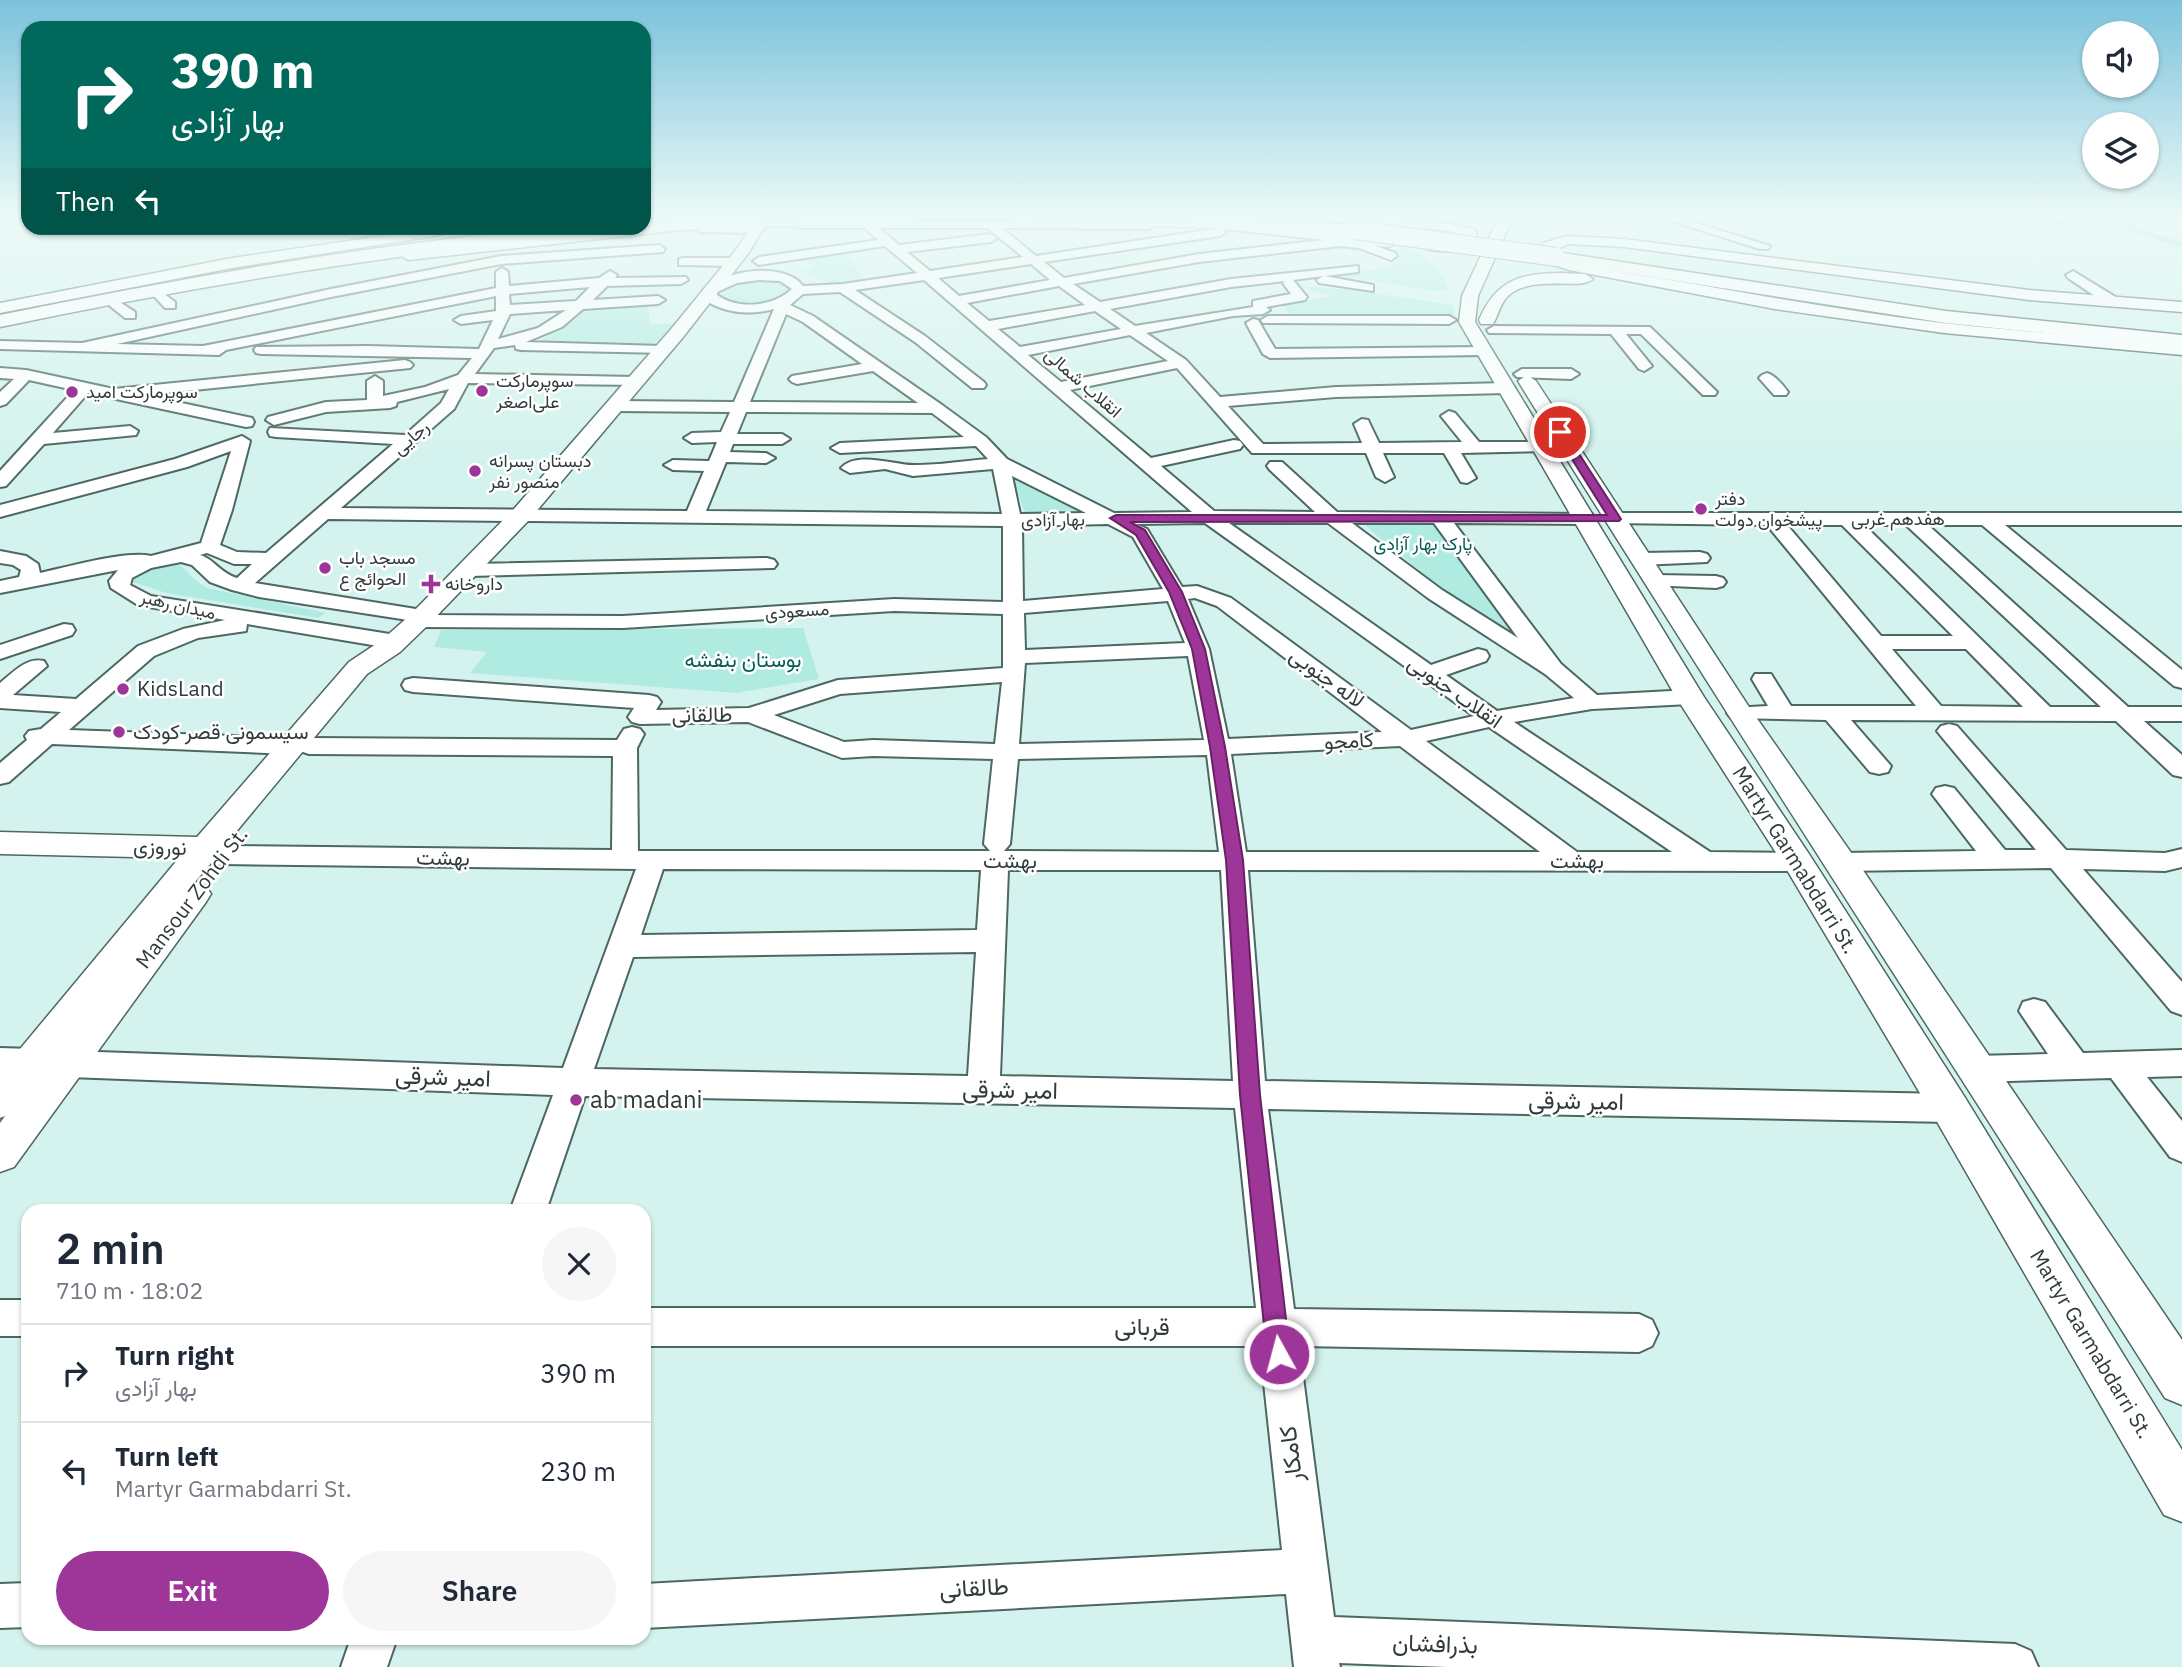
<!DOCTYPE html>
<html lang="en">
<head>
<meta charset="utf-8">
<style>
	:root { --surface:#fff; --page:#f6f6f7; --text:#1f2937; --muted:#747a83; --line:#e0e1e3; --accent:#9e3598 }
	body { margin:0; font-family:"IBM Plex Sans",Vazirmatn,sans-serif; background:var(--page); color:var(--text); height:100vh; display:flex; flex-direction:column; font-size:26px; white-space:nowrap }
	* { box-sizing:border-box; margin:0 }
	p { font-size:23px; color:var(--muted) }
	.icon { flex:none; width:38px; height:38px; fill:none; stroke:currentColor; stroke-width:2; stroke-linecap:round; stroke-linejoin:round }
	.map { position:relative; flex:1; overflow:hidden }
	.drawer { position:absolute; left:21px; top:1204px; width:630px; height:441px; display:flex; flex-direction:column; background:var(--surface); border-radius:21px; box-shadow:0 2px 5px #0004 }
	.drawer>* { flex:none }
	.top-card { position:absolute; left:21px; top:21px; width:630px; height:214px; border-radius:21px; box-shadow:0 2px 5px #0004; background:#00695c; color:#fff; overflow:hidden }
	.tools { position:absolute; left:2082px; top:21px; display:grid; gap:14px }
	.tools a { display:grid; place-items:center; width:77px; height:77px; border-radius:50%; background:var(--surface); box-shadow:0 2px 5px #0004; font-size:35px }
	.pin { position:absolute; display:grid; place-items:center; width:60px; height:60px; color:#fff; margin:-30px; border:4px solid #fff; border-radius:50%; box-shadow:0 2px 7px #0007 }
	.me { position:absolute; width:77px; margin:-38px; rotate:353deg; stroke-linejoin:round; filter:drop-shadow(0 0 5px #0008) }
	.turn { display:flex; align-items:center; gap:24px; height:147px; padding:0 35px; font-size:32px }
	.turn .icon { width:91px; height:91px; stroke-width:2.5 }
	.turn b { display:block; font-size:49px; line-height:60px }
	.then { display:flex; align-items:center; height:66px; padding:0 35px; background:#0003; gap:14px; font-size:26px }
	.round { display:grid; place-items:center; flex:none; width:74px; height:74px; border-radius:37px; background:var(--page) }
	.summary { display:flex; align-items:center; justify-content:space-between; height:119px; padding:0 35px }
	h1 { font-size:42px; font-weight:600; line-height:52px }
	.primary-button { display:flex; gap:14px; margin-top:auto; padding:14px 35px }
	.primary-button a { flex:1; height:80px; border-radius:42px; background:var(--accent); color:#fff; font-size:28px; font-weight:600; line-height:80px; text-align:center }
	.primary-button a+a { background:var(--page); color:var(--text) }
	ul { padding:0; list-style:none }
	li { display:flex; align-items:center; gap:21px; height:98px; padding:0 35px; border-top:2px solid var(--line) }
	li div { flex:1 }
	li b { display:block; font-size:26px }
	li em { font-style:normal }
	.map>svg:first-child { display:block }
	.green { fill:#b0ebe2 }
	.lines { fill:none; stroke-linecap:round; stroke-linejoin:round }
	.canal { fill:#7ad8cb; fill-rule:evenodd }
	.minor-casing { stroke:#4d6763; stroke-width:4 }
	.major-casing { stroke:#4d6763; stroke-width:3 }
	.highway-casing { stroke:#4d6763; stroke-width:3 }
	.minor { fill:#fff; fill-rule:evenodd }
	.major { fill:#fff; fill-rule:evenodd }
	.highway { fill:#fff; fill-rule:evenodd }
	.highway-bridge-casing { stroke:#4d6763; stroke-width:20; stroke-linecap:butt }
	.highway-bridge { stroke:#fff; stroke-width:18 }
	.route { fill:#9e3598; stroke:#672263; stroke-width:2 }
	.poi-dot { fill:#9e3598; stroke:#fff; stroke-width:2.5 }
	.labels { text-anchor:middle; stroke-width:5; stroke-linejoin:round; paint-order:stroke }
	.far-poi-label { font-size:18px; fill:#303c3a; stroke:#fff; text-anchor:start }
	.far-street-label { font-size:18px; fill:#303c3a; stroke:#fff }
	.far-park-label { font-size:18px; fill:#075c54; stroke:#fff }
	.park-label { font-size:21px; fill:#075c54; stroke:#fff }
	.street-label { font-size:21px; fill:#303c3a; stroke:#fff }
	.poi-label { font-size:21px; fill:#303c3a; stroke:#fff; text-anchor:start }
	.near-street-label { font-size:24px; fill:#303c3a; stroke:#fff }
	.near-poi-label { font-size:24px; fill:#303c3a; stroke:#fff; text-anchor:start }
</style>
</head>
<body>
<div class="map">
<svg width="2182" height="1667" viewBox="0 0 2182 1667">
	<rect width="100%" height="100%" fill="#d5f3ee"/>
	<path class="green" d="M1404,247C1429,259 1437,264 1449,290L1433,291L1337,274L1387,268L1397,261L1395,250Z
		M843,251L865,280L831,283L798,271L814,267L798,258Z
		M766,279L785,281L793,288L792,292C773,303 738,312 720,295L721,291L733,284Z
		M1300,286L1352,290L1453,305L1454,315L1291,317L1284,306L1330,296Z
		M648,302L650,325L676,323L653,346L540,341L588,307Z
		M1010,473L1088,513L1026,515Z
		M1361,522H1434L1525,638L1461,605Z
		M175,563C188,567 190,580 208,588L326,613L318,618L166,593L133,582V577L144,568Z
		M803,628L819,679L736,693L470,673L487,652L434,647L441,630Z"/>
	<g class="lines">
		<path class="canal" d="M2091,217H2105L2182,242V248Z"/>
		<g class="minor-casing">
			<path id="minor" d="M862,217H872L873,221H1148L1154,225L1148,229L1002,228L1036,256L1220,228L1226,232L1220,236L1044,262L1064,278L1199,254L1340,238L1365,242L1395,253L1397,256L1391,260L1359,248L1340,246L1199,262L1073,284L1100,302L1231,279L1358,266V272L1325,276L1373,285V291L1319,283L1317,280L1323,276L1293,280L1307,297L1305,300L1266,307L1270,310L1263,314L1233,316L1146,333L1186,360L1220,397L1336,387L1507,383L1515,388L1507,393L1336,397L1228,406L1263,444L1362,443L1354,424L1362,419L1368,420L1379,443L1462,442L1441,416L1449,411L1455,413L1479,442H1543L1549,443L1552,447L1549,451L1461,453L1476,478L1467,483L1461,482L1444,453H1383L1394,477L1385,482L1376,477L1366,453H1252L1177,368L1070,390L1151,458L1234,440L1240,441L1243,445L1240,449L1161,466L1214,511L1315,512L1270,470L1267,466L1270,462H1282L1337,512L1592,514L1594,518L1585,524L1454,523L1561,664L1597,695L1690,690L1698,692L1702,697L1698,702L1690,704L1592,709L1514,722L1710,852L1798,853L1808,855L1811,862L1808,869L1798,871L1248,870L1265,1081L1950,1094L1962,1098L1966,1108L1962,1118L1950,1122L1268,1109L1294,1309L1639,1314L1652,1320L1658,1333L1652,1346L1639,1352L1299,1346L1334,1617L2015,1644L2031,1651L2038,1667H1447L1339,1663L1340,1667H1294L1286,1594L644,1628V1584L1282,1550L1260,1346H644V1308H1256L1235,1108L585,1096L546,1211H510L553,1095L69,1077L58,1073L53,1064L58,1055L69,1051L563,1068L636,869L222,864L213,862L209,855L213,848L222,846L612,850L613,756L309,754L300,751L291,754L52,744L9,782L0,784V763L27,740L25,736L29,731L41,729L61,712L0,708V683C13,673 26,657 44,661L47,666L13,695L76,699L138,646L183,629L225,620L138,605L111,588L109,581L118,570L0,593V581L19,577L21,570L13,565L0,563V551L26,556L38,564L40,573C67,567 127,550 151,556L201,543L231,451L187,467L0,517V505L175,459L242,436L250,441L232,510L220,545L237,552L266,553L393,444L276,437L270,436L268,432L270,428L405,435L441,403L449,389L397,402L396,406L390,408L326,412L274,425L266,420L268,417L326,402L367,400V381L375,376L383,381V396L425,387L458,375L472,358L261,354L256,353L254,350L256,347L368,346L479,349L493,320L461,324L454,320L461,316L496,311V296L226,350L219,355L0,349V341L82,343L331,289L501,256L659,245L665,249L663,252L501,264L331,297L117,344L203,346L496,288V272L502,268L508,272L509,286L599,278L610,271L617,275L615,278L686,277L688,280L681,284L607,286L593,300L658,296L665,300L658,304L583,309L562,327L526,342L662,346L669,350L667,353L521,350L516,349L515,345L494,348L475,374L635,377L643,382L641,385L468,383L454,409L341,508L687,511L704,471L673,470L664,465L673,460L709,461L717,442L692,443L684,438L692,433L721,432L730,412L614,411L606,406L614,401L734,402L774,309C751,315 726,314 705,300L703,291C723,270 784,261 803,286L843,284L917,273L885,246L759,265L753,261L759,257L878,240L865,228H800L794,224L800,220L862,221ZM879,228H987L1023,257L930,271L907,252L991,242L997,238L991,234L899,245ZM1031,264L1050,280L959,296L938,278ZM759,280L780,281L792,289C773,307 738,310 717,295V292L737,283ZM924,280L1192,512L1114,513L1007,459L986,437L942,405L813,316L790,305L803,294L840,292L915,342L972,388H984L986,385L984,382L925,336L855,290ZM1285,281L1283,283L1291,294L1253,301V307L1135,326L1110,309L1231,287ZM1059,286L1085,305L989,321L967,303ZM590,287L576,301L510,305L509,294ZM566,310L538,328L498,339L510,314ZM1095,311L1121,329L1020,347L998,329ZM786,314L803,322L862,364L792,376L789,379L792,382L797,384L873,371L918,403L750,402ZM1130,335L1168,361L1061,382L1028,355ZM746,412L932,413L964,437L840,443L831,448L840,453L976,446L988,459C964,461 939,465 916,465C896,466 857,450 841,468L850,473L885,469L913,476L993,469L1002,514L706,511L726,462L766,463L775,458L766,453L730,452L733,444H782L790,439L782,434H737ZM1012,476L1086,513L1020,514ZM328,519L1003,526V602L894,599L623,616L432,615L422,610L255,583ZM1205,523L1474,716L1411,730L1231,598L1197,586L1182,587L1147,529L1136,524ZM1229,523H1328L1428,598L1545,674L1574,698L1497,711L1446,675L1486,661L1489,656L1486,651L1478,649L1431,665ZM1352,523H1434L1518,638L1442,590ZM1108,524L1133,537L1163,589L1023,601L1022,526ZM207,553L234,564H252L237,578C220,573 214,559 200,555ZM181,562L192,565L210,582L232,590L259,597L408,620L410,626L418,627L623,628L894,611L1003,614V668L838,680L749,708L656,710L661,702L657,697L649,695L413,678L405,680L402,685L405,690L413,692L634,708L628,717L632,722L640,724L748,722L842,758L873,756L993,759L984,844L990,851H638L637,748L644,734L640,729L632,727L624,729L617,740L309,738L300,741L291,738L69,730L154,656L198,638L246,631L247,624L396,649L404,647L407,642L404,637L396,635L151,596L130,585L132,578L151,568ZM1195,598L1217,606L1382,732L1228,739L1209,649L1188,599ZM1168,601L1185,643L1025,650L1024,613ZM1188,656L1204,740L1019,744L1025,663ZM1002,682L995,744L873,740L844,742L774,715L840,694ZM1489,727L1672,852H1577L1426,741ZM1400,746L1540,852H1246L1231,754ZM1207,755L1219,852L1004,851L1010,844L1018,759ZM663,869L981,870L977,930L641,935ZM1008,870H1221L1233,1081L1000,1076ZM976,952L968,1076L594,1069L633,957Z
				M1659,217H1677L1770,246L1768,249H1760Z
				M2049,217H2065L2066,218L2060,222Z
				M704,225H758L764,229L758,233L700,232V226Z
				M683,258H734L740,262L734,266L679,265V259Z
				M2073,271L2117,298V304H2107L2068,278L2066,275Z
				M159,290L175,302V308H165L152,294Z
				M115,299L135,312V318H125L110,306V300Z
				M1268,316H1449L1456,320L1449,324L1263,323L1261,320Z
				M1253,319L1258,320L1275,349L1485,347L1492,351L1485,355L1270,358L1263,354L1246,323Z
				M1494,326L1650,327L1717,392L1715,395H1703L1641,334H1626L1652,366L1644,371L1639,369L1611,334L1489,333L1487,330Z
				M405,360L410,362L413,365L410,368L144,395L252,418L254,422L252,426L246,427L88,393L53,433L130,426L138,431L136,435L44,444L6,486L0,487V471L74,390L29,380L6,404L0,406V392L14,379L0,378V368L26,370L114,389Z
				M1522,369H1571L1579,374L1571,379L1517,377L1514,374Z
				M1767,373C1776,376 1783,385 1788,392L1786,395H1774L1759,378L1762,375Z
				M1615,513H2182V525H2005L2182,670V688L2174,686L1982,525H1928L2128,707H2182V721H2144L2182,755V777L2173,775L2116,721L1851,720L1891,766L1888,772L1879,774L1870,772L1826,720L1731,718L1727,713L1731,708L1768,706L1752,679L1755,674H1771L1791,706H1916L1767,525L1608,523L1606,519L1608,515ZM1787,525H1842L1953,636H1881ZM1864,525H1906L2101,707H2050ZM1892,649H1966L2023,707L1941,706Z
				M1700,552L1707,554L1710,558L1707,562L1641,565L1634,563L1631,559L1634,555L1641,553Z
				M767,558L774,560L777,564L774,568L469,576L462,574L459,570L462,566L469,564Z
				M1655,575L1716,576L1723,578L1726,582L1723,586L1716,588L1648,585L1645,581L1648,577Z
				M64,624L72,625L75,630L72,635L0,659V645Z
				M1949,724L1957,726L2066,850L2165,853L2182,849V867L2165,871L2083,869L2182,982V1015L2171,1011L2051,868L1841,871L1831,869L1828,862L1831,855L1841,853L1976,851L1932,794L1936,788L1945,786L1954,788L2005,850H2036L1941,736L1937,731L1941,726Z
				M2034,999L2045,1002L2083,1053L2182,1050V1076L2147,1077L2182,1121V1162L2170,1157L2111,1078L1975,1082L1964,1078L1959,1069L1964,1060L1975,1056L2048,1054L2019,1011L2023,1002Z
				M0,1048L32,1049L43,1053L48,1062L43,1071L32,1075L0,1074Z
				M0,1300H28V1336H0Z
				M28,1583V1627L0,1628V1584Z
				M351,1638H397L387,1667H341Z"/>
		</g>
		<g class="major-casing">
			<path id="major" d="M812,217H921L914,221L764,227L750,251L684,336L529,520L427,626L400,652L367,674L226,844L234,854L229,862L218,865L211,863L195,882L206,886L211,894L206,902L14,1167L0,1172V1123L5,1116L0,1118V1073L179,858L0,854V832L197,837L349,662L382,640L409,616L513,510L672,328L739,246L750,228L681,230L408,260L400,255L403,252L681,222Z
				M1005,217L1213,220L1389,239L1396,243L1389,247L1213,228L1012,221Z
				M1348,217C1391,215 1434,219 1476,230L1477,240C1465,252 1445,253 1429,250L1427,247L1429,244L1457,242L1463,235L1444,230L1355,221Z
				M1499,217H1513L1478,296L1475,322L1704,697L1809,854L1964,1096L2182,1450V1522L2164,1515L1936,1120L1787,870L1676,697L1459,322L1462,296Z
				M436,228L441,229L443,232L441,235L232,268L0,313V303L232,258Z
				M1567,236L1624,239L2029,290L2182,302V312L2029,300L1624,247L1568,244L1553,251C1564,266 1643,275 1665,279C1757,295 1850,312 1943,323C2023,332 2103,337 2182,345V355L1944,333L1775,309L1569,270L1546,262L1538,251L1543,243Z
				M1562,273L1585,274L1593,279C1581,291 1534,274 1509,295C1500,303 1499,314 1493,324H1481L1479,320C1496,280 1520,273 1562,273Z
				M1527,375L1536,381L1751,710L1852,854L2182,1340V1405L2165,1398C1950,1059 1730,722 1518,381Z"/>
		</g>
		<g class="highway-casing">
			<path id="highway" d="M681,217H763L755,222L644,229L638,228H644V219Z
				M1186,217H1252L1355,225L1363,230L1355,235L1194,222Z
				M555,228H613L605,233C401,252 200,285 0,327V315C183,278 368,244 555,228Z
				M1556,252L1946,311L2182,335V347L1946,323L1550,261L1547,257L1550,253Z"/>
		</g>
		<use href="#minor" class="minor"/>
		<use href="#major" class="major"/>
		<use href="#highway" class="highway"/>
		<g class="highway-bridge-casing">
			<path id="highway-bridge" d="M1355,230L1556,257"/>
		</g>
		<use href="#highway-bridge" class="highway-bridge"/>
	</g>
	<linearGradient id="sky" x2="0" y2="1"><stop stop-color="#7cc2dc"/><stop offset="0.48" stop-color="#ecfaf7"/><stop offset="1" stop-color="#ecfaf7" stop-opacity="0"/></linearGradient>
	<rect width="2182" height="450" fill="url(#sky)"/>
	<path class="route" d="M1556,429L1565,432L1621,519L1619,521L1130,522L1145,530L1182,592L1205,649L1225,747L1243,860L1260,1095L1290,1354L1287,1362L1279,1365L1270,1362L1267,1354L1240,1095L1226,860L1210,747L1192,649L1169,592L1136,535L1110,518L1116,515H1607L1555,432Z"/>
	<g class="poi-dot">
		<circle cx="482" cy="391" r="7"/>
		<circle cx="72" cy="392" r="7"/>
		<circle cx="475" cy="471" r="7"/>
		<circle cx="1701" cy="509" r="7"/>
		<circle cx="325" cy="568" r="7"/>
		<path d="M427.5 573.5h7v7h7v7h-7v7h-7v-7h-7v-7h7z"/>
		<circle cx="123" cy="689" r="7"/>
		<circle cx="119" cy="732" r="7"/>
		<circle cx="576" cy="1100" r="7"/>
	</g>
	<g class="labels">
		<g class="far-poi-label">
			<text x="496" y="387">سوپرمارکت<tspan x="496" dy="21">علی‌اصغر</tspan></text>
			<text x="86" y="398">سوپرمارکت امید</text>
			<text x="489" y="467">دبستان پسرانه<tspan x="489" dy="21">منصور نفر</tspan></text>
			<text x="1715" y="505">دفتر<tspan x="1715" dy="21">پیشخوان دولت</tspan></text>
			<text x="339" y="564">مسجد باب<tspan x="339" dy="21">الحوائج ع</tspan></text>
			<text x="445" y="590">داروخانه</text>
		</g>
		<g class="far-street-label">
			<text transform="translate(1083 383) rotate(41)" y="6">انقلاب شمالی</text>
			<text transform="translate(411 438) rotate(-41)" y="6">رجایی</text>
			<text x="1898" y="525">هفدهم غربی</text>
			<text transform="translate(1053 520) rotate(-1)" y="6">بهار آزادی</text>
			<text transform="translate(178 605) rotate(13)" y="6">میدان رهبر</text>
			<text transform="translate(797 611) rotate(-4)" y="6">مسعودی</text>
		</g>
		<g class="far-park-label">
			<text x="1423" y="550">پارک بهار آزادی</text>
		</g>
		<g class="park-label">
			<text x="743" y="667">بوستان بنفشه</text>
		</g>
		<g class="street-label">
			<text transform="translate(1327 678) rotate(36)" y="7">لاله جنوبی</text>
			<text transform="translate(1455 692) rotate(35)" y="7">انقلاب جنوبی</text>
			<text transform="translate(702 715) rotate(-1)" y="7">طالقانی</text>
			<text transform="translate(1349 741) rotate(-3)" y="7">کامجو</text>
			<text transform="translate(160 847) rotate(2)" y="7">نوروزی</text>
			<text transform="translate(443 858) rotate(1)" y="7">بهشت</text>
			<text transform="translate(1795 860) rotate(58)" y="7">Martyr Garmabdarri St.</text>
			<text x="1010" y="868">بهشت</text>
			<text x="1577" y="868">بهشت</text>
			<text transform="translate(192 898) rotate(-53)" y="7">Mansour Zohdi St.</text>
			<text transform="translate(2091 1344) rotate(59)" y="7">Martyr Garmabdarri St.</text>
		</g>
		<g class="poi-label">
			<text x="137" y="696">KidsLand</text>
			<text x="133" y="739">سیسمونی قصر کودک</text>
		</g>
		<g class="near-street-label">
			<text transform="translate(443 1077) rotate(2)" y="8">امیر شرقی</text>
			<text transform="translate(1010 1090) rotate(1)" y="8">امیر شرقی</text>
			<text transform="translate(1576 1101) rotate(1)" y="8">امیر شرقی</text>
			<text x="1142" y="1335">قربانی</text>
			<text transform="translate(1291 1454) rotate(-97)" y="8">کامکار</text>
			<text transform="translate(974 1588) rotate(-3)" y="8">طالقانی</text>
			<text transform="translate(1435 1644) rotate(2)" y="8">بذرافشان</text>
		</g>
		<g class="near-poi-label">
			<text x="590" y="1108">ab madani</text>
		</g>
	</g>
</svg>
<div class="tools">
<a><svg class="icon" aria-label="sound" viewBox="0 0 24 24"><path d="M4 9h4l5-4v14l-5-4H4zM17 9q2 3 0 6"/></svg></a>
<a><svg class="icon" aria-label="layers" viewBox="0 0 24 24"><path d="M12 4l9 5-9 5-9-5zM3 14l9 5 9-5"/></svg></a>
</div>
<div class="pin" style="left:1560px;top:432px;background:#d93025"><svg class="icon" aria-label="arrive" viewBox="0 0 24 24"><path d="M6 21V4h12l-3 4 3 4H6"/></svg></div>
<svg class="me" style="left:1279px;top:1354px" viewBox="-20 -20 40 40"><circle r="17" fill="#9e3598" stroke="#fff" stroke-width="3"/><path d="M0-11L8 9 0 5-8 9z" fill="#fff"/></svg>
<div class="top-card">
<div class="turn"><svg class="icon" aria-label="right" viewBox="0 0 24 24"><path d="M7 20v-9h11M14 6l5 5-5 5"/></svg><div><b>390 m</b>بهار آزادی</div></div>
<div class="then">Then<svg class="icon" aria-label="left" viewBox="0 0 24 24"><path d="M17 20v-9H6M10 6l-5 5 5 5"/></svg></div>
</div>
<section class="drawer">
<div class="summary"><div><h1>2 min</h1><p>710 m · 18:02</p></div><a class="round"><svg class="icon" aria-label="close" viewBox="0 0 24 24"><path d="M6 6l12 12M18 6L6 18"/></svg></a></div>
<ul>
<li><svg class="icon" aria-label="right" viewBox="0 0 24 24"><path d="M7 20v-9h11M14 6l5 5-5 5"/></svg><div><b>Turn right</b><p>بهار آزادی</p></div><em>390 m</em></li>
<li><svg class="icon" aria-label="left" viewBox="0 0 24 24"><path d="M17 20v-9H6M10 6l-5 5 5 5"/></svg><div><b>Turn left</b><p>Martyr Garmabdarri St.</p></div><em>230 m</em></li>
</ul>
<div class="primary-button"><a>Exit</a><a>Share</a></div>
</section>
</div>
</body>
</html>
